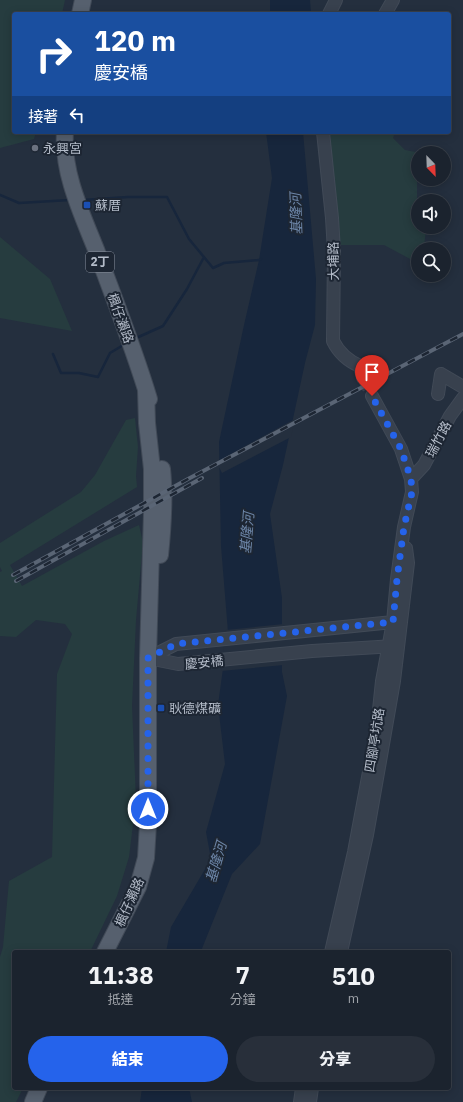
<!DOCTYPE html>
<html lang="zh-TW">
<head>
<meta charset="utf-8">
<style>
	:root { --surface:#1b232e; --page:#282f3a; --text:#f1f3f6; --muted:#a0a4aa; --line:#39404a; --accent:#2563eb }
	body { margin:0; font-family:"IBM Plex Sans","Noto Sans TC",sans-serif; background:var(--page); color:var(--text); height:100vh; display:flex; flex-direction:column; font-size:15px; white-space:nowrap }
	* { box-sizing:border-box; margin:0 }
	p { font-size:13px; color:var(--muted) }
	.icon { flex:none; width:22px; height:22px; fill:none; stroke:currentColor; stroke-width:2; stroke-linecap:round; stroke-linejoin:round }
	.map { position:relative; flex:1; overflow:hidden }
	.drawer { position:absolute; left:12px; top:950px; width:439px; height:140px; display:flex; flex-direction:column; background:var(--surface); border-radius:4px; box-shadow:0 2px 10px #0003,0 0 0 1px var(--line) }
	.drawer>* { flex:none }
	.guide { position:absolute; left:12px; top:12px; width:439px; height:122px; border-radius:4px; box-shadow:0 2px 10px #0003,0 0 0 1px var(--line); background:#1a4fa0; color:#fff; overflow:hidden }
	.needle { width:26px; rotate:157deg }
	.controls { position:absolute; left:411px; top:146px; display:grid; gap:8px }
	.controls a { display:grid; place-items:center; width:40px; height:40px; border-radius:50%; background:var(--surface); box-shadow:0 2px 10px #0003,0 0 0 1px var(--line); font-size:20px }
	.pin { position:absolute; display:grid; place-items:center; width:34px; height:34px; color:#fff; margin:-41px -17px; border-radius:50% 50% 50% 0; rotate:-45deg; box-shadow:0 0 4px #0007 }
	.pin .icon { rotate:45deg }
	.me { position:absolute; width:44px; margin:-22px; rotate:0deg; stroke-linejoin:round; filter:drop-shadow(0 0 3px #0008) }
	.turn { display:flex; align-items:center; gap:14px; height:84px; padding:0 16px; font-size:18px }
	.turn .icon { width:52px; height:52px; stroke-width:2.5 }
	.turn b { display:block; font-size:28px; line-height:34px }
	.then { display:flex; align-items:center; height:38px; padding:0 16px; background:#0003; gap:8px; font-size:15px }
	.eta { display:flex; justify-content:space-evenly; align-items:center; height:68px; text-align:center }
	.eta b { font-size:24px; font-weight:800; line-height:28px }
	.action { display:flex; gap:8px; margin-top:auto; padding:8px 16px }
	.action a { flex:1; height:46px; border-radius:24px; background:var(--accent); color:#fff; font-size:16px; font-weight:800; line-height:46px; text-align:center }
	.action a+a { background:var(--page); color:var(--text) }
	.map>svg:first-child { display:block }
	.green { fill:#263c3f }
	.water { fill:#17263c }
	.pier { fill:#242f3e }
	.lines { fill:none; stroke-linecap:round; stroke-linejoin:round }
	.stream { stroke:#17263c; stroke-width:2.5 }
	.minor-tunnel { stroke:#3a4453; stroke-width:12; stroke-dasharray:12 6; stroke-linecap:butt }
	.minor-casing { stroke:#414a57; stroke-width:14 }
	.major-casing { stroke:#414a57; stroke-width:18 }
	.minor { stroke:#38414e; stroke-width:12 }
	.major { stroke:#56606e; stroke-width:16 }
	.rail-casing { stroke:#5a6575; stroke-width:4 }
	.rail { stroke:#1d2633; stroke-width:2.5; stroke-dasharray:8; stroke-linecap:butt }
	.route { stroke:#2563eb; stroke-width:7; stroke-dasharray:0 12.6 }
	.worship-dot { fill:#6b7280; stroke:#1d2633; stroke-width:1.5 }
	.transit-dot { fill:#1a4fb4; stroke:#1d2633; stroke-width:1.5 }
	.labels { text-anchor:middle; stroke-width:4; stroke-linejoin:round; paint-order:stroke }
	.shield { fill:#1d2633; stroke:#878f9c; stroke-width:1 }
	.shield-label { font-size:12px; font-weight:bold; fill:#b4bcc9 }
	.poi-label { font-size:13px; fill:#b4bcc9; stroke:#1d2633; text-anchor:start }
	.street-label { font-size:13px; fill:#b4bcc9; stroke:#1d2633 }
	.water-label { font-size:14px; font-style:italic; fill:#6d86a8; stroke:#1d2633 }
</style>
</head>
<body>
<div class="map">
<svg width="463" height="1102" viewBox="0 0 463 1102">
	<rect width="100%" height="100%" fill="#242f3e"/>
	<path class="green" d="M0,0H65L62,14H14V132H36L34,139L0,148Z
		M330,132H395L393,138L405,150L421,153H418V179H419L417,180V221L418,227L426,228L424,249H418V260H412L384,245H339Z
		M0,237L50,279L72,331L0,318Z
		M135,418L138,447L136,476L137,487L10,565L22,586L104,541L139,525L143,542L136,620L132,706L136,800L129,857L117,896L90,952H14V1088H23L16,1102H0V957L3,947L9,881L52,857L57,674L72,634L65,624L36,620L16,637L0,636V572L2,571L0,567V543L81,492L95,475L126,420Z"/>
	<path class="water" d="M270,0H310L311,13L270,14Z
		M266,132H303L316,279L315,325L305,363L283,465L270,514L282,598V672L287,696L260,844L232,874L203,946L201,952H166L171,927L211,859L206,832L225,764L218,705L228,632L221,546L219,442L244,325L259,260L272,178Z
		M142,1088H189L192,1102H140Z"/>
	<path class="pier" d="M295,419L291,437L222,473L218,465V461Z
		M284,624V665L221,671L226,630Z"/>
	<g class="lines">
		<path class="stream" d="M0,195L19,203L70,200
			M83,200L128,197H167L189,239L213,268L224,263L259,260L261,259
			M134,339L163,326L187,289L204,257
			M53,354L61,373H79L98,377L110,353L125,344"/>
		<path class="minor-tunnel" d="M363,378L372,396"/>
		<g class="minor-casing">
			<path id="minor" d="M329,14L336,0
				M385,14L393,0
				M323,132L332,218L334,251L333,341C339,353 348,361 360,366L363,378
				M438,394L441,374L463,387
				M411,479L424,465L450,416L463,398
				M148,658L176,644L393,622H401
				M148,658L178,664L312,651L395,646
				M331,952L354,852L377,729L382,681L393,622L397,579L404,527L412,492L411,479L401,449L372,396
				M341,952L367,835L382,750L394,681L408,563L406,548
				M300,1102L302,1088
				M310,1102L312,1088"/>
		</g>
		<g class="major-casing">
			<path id="major" d="M80,14L83,0
				M65,132C62,173 82,214 97,252C115,301 134,349 149,399
				M160,555C163,526 165,497 162,469
				M105,952L138,887L146,858L148,824V658L152,512V469L147,423L146,390
				M33,1102L39,1088"/>
		</g>
		<use href="#minor" class="minor"/>
		<use href="#major" class="major"/>
		<g class="rail-casing">
			<path id="rail" d="M13,575L188,479L463,334
				M16,581L202,478"/>
		</g>
		<use href="#rail" class="rail"/>
	</g>
	<g class="lines">
		<path class="route" d="M148,809V658L176,644L393,622L397,579L404,527L412,492L411,479L401,449L372,396"/>
	</g>
	<circle class="worship-dot" cx="35" cy="148" r="4"/>
	<g class="transit-dot">
		<rect x="83" y="201" width="8" height="8" rx="2"/>
		<rect x="157" y="704" width="8" height="8" rx="2"/>
	</g>
	<g class="labels">
		<rect class="shield" x="86" y="252" width="28" height="20" rx="3"/>
		<g class="shield-label">
			<text x="100" y="266">2丁</text>
		</g>
		<g class="poi-label">
			<text x="43" y="153">永興宮</text>
			<text x="95" y="210">蘇厝</text>
			<text x="169" y="713">耿德煤礦</text>
		</g>
		<g class="street-label">
			<text transform="translate(333 261) rotate(-91)" y="5">大埔路</text>
			<text transform="translate(121 318) rotate(70)" y="5">楓仔瀨路</text>
			<text transform="translate(438 439) rotate(-62)" y="5">瑞竹路</text>
			<text transform="translate(204 662) rotate(-6)" y="5">慶安橋</text>
			<text transform="translate(374 740) rotate(-81)" y="5">四腳亭坑路</text>
			<text transform="translate(129 902) rotate(-66)" y="5">楓仔瀨路</text>
		</g>
		<g class="water-label">
			<text transform="translate(296 214) rotate(-92)" y="5">基隆河</text>
			<text transform="translate(247 533) rotate(-85)" y="5">基隆河</text>
			<text transform="translate(216 862) rotate(-74)" y="5">基隆河</text>
		</g>
	</g>
</svg>
<div class="controls">
<a><svg class="needle" viewBox="-14 -14 28 28"><path d="M0-13l5 13h-10z" fill="#e53935"/><path d="M0 13l5-13h-10z" fill="#a0a4aa"/></svg></a>
<a><svg class="icon" aria-label="sound" viewBox="0 0 24 24"><path d="M4 9h4l5-4v14l-5-4H4zM17 9q2 3 0 6"/></svg></a>
<a><svg class="icon" aria-label="search" viewBox="0 0 24 24"><circle cx="10" cy="10" r="6"/><path d="M15 15l6 6"/></svg></a>
</div>
<div class="pin" style="left:372px;top:396px;background:#d93025"><svg class="icon" aria-label="arrive" viewBox="0 0 24 24"><path d="M6 21V4h12l-3 4 3 4H6"/></svg></div>
<svg class="me" style="left:148px;top:809px" viewBox="-20 -20 40 40"><circle r="17" fill="#2563eb" stroke="#fff" stroke-width="3"/><path d="M0-11L8 9 0 5-8 9z" fill="#fff"/></svg>
<div class="guide">
<div class="turn"><svg class="icon" aria-label="right" viewBox="0 0 24 24"><path d="M7 20v-9h11M14 6l5 5-5 5"/></svg><div><b>120 m</b>慶安橋</div></div>
<div class="then">接著<svg class="icon" aria-label="left" viewBox="0 0 24 24"><path d="M17 20v-9H6M10 6l-5 5 5 5"/></svg></div>
</div>
<section class="drawer">
<div class="eta">
<div><b>11:38</b><p>抵達</p></div>
<div><b>7</b><p>分鐘</p></div>
<div><b>510</b><p>m</p></div>
</div>
<div class="action"><a>結束</a><a>分享</a></div>
</section>
</div>
</body>
</html>
